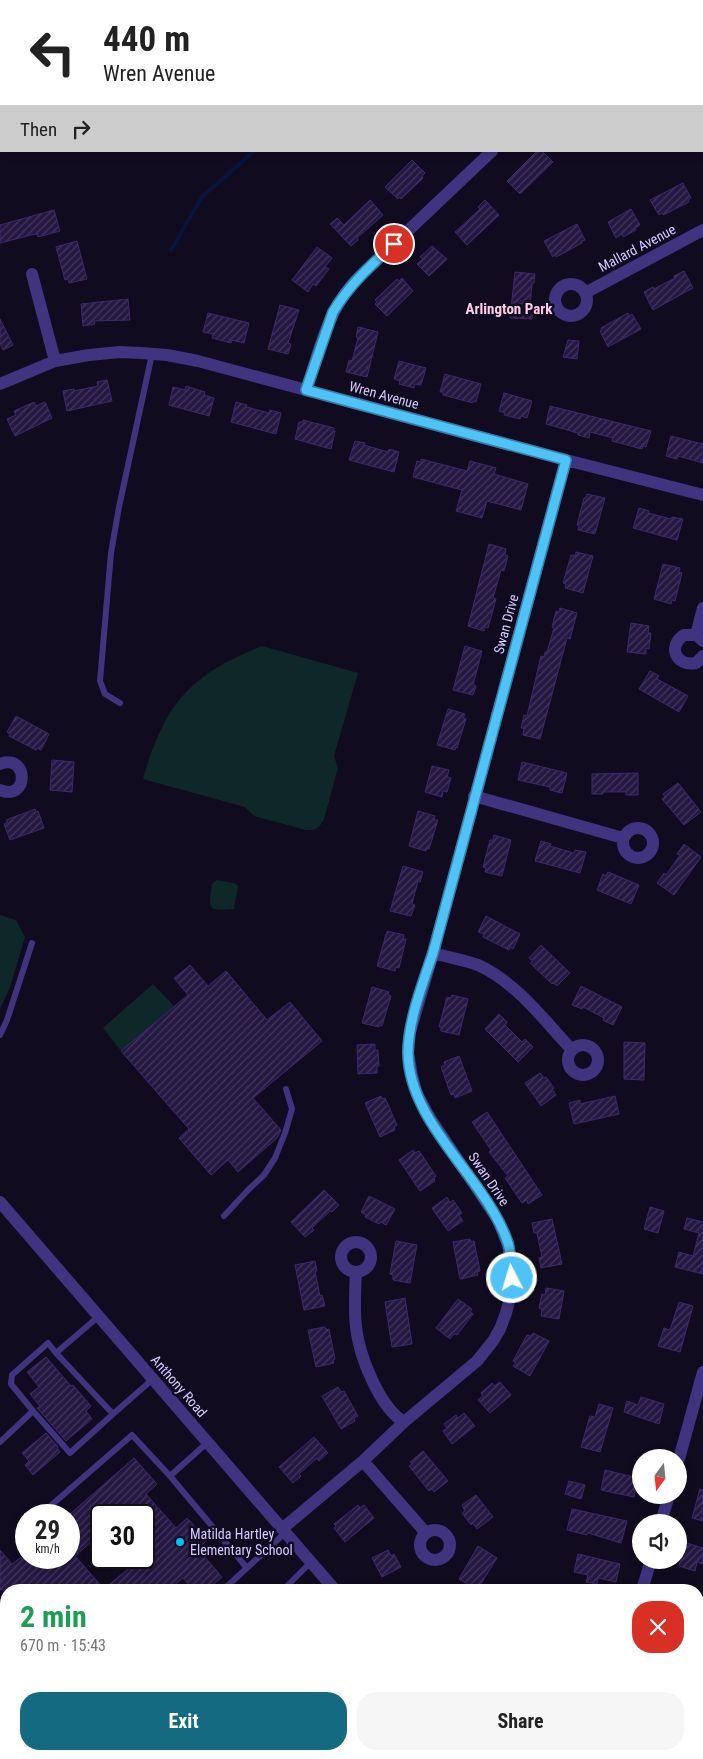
<!DOCTYPE html>
<html lang="en">
<head>
<meta charset="utf-8">
<style>
	:root { --surface:#fff; --page:#f6f6f6; --text:#222; --muted:#767676; --accent:#136a81 }
	body { margin:0; font-family:"Roboto Condensed",sans-serif; background:var(--page); color:var(--text); height:100vh; display:flex; flex-direction:column; font-size:19px; white-space:nowrap }
	* { box-sizing:border-box; margin:0 }
	p { font-size:16px; color:var(--muted) }
	.icon { flex:none; width:28px; height:28px; fill:none; stroke:currentColor; stroke-width:2; stroke-linecap:round; stroke-linejoin:round }
	.map { position:relative; flex:1; overflow:hidden }
	.sheet { position:absolute; left:0px; top:1584px; width:704px; height:176px; display:flex; flex-direction:column; background:var(--surface); border-radius:20px 20px 0 0; box-shadow:0 2px 8px #0003 }
	.sheet>* { flex:none }
	.guide { position:absolute; left:0px; top:0px; width:704px; height:152px; box-shadow:0 2px 8px #0003; background:#fff; color:var(--text); overflow:hidden }
	.needle { width:32px; rotate:195deg }
	.buttons { position:absolute; left:632px; top:1449px; display:grid; gap:10px }
	.buttons a { display:grid; place-items:center; width:55px; height:55px; border-radius:50%; background:var(--surface); box-shadow:0 2px 8px #0003; font-size:25px }
	.speed { position:absolute; left:15px; top:1504px; display:flex; gap:10px; font-size:25px; font-weight:700; text-align:center }
	.speed>* { display:grid; place-content:center; width:65px; height:65px; border-radius:50%; background:var(--surface); box-shadow:0 2px 8px #0003; line-height:1 }
	.speed small { font-size:12px; font-weight:400 }
	.speed .limit { border:2px solid #111; border-radius:8px; background:#fff; color:#111 }
	.pin { position:absolute; display:grid; place-items:center; width:42px; height:42px; color:#fff; margin:-21px; border:2px solid #fff; border-radius:50%; box-shadow:0 1px 5px #0007 }
	.me { position:absolute; width:55px; margin:-28px; rotate:355deg; stroke-linejoin:round; filter:drop-shadow(0 0 4px #0008) }
	.turn { display:flex; align-items:center; gap:18px; height:105px; padding:0 20px; font-size:22px }
	.turn .icon { width:65px; height:65px; stroke-width:2.5 }
	.turn b { display:block; font-size:35px; line-height:42px }
	.then { display:flex; align-items:center; height:48px; padding:0 20px; background:#0003; gap:10px; font-size:19px }
	.round { display:grid; place-items:center; flex:none; width:52px; height:52px; border-radius:20px; background:var(--page) }
	.headline { display:flex; align-items:center; justify-content:space-between; height:85px; padding:0 20px }
	h1 { font-size:30px; font-weight:700; line-height:38px; color:#1e9e55 }
	.cta { display:flex; gap:10px; margin-top:auto; padding:10px 20px }
	.cta a { flex:1; height:58px; border-radius:20px; background:var(--accent); color:#fff; font-size:20px; font-weight:700; line-height:58px; text-align:center }
	.cta a+a { background:var(--page); color:var(--text) }
	.map>svg:first-child { display:block }
	.park { fill:#0e282a }
	.lines { fill:none; stroke-linecap:round; stroke-linejoin:round }
	.stream { stroke:#07143d; stroke-width:4 }
	.building { fill:url(#building-hatch); stroke:#3e286e; fill-rule:evenodd }
	.service { stroke:#403481; stroke-width:6 }
	.minor { stroke:#403481; stroke-width:12 }
	.tertiary { stroke:#403481; stroke-width:12 }
	.secondary { stroke:#7761ff; stroke-width:12 }
	.route-casing { stroke:#337fa1; stroke-width:12 }
	.route { stroke:#4fc3f7; stroke-width:9 }
	.poi-dot { fill:#00c1f5; stroke:#110b20; stroke-width:2 }
	.labels { text-anchor:middle; stroke-width:5; stroke-linejoin:round; paint-order:stroke }
	.street-label { font-size:14px; fill:#d6caff; stroke:#110b20 }
	.poi-label { font-size:14px; fill:#d6caff; stroke:#110b20; text-anchor:start }
	.neighbourhood-label { font-size:15px; font-weight:bold; fill:#ffcce7; stroke:#110b20 }
</style>
</head>
<body>
<div class="map">
<svg width="703" height="1759" viewBox="0 0 703 1759">
	<defs>
		<pattern id="building-hatch" width="6" height="6" patternUnits="userSpaceOnUse" patternTransform="scale(1.25)"><rect width="6" height="6" fill="#241741"/><path d="M-1 1l2-2M0 6l6-6M5 7l2-2" fill="none" stroke="#43375e"/></pattern>
	</defs>
	<rect width="100%" height="100%" fill="#110b20"/>
	<path class="park" d="M262,646L358,673L334,756L338,768L324,819C320,827 316,831 306,830L254,816L245,807L143,779C165,704 189,675 262,646Z
		M217,880L234,883L238,886L234,909C208,911 208,910 212,884Z
		M0,915L16,920L25,937L10,987L0,1009Z
		M153,984L174,1006L121,1051L103,1028Z"/>
	<g class="lines">
		<path class="stream" d="M416,1L417,0
			M171,250L202,197L254,151"/>
	</g>
	<path class="building" d="M537,151H542L553,162L520,194L507,181Z
		M412,160L425,173L422,176L423,178L401,199L400,197L398,199L385,187Z
		M683,183L691,198L688,200L689,202L663,215L662,213L659,215L650,200Z
		M370,200L383,215L357,238L358,240L351,246L330,224L337,218L344,225Z
		M485,200L499,215L467,245L455,232L480,209L478,207Z
		M631,209L640,225L635,228L636,230L623,237L622,234L616,238L608,222Z
		M54,210L60,231L38,237L37,234L31,235L0,243V225Z
		M577,224L585,240L582,241V243L556,257L555,255L553,257L544,241Z
		M77,241L87,279L69,283L68,279L65,280L56,247Z
		M432,246L447,259L429,276L417,264L423,259L420,257Z
		M317,247L332,258L325,267L329,269L316,286L313,284L308,292L292,280Z
		M684,271L693,288L653,310L644,292L653,287L654,289L675,278L674,276Z
		M515,272L535,274L534,283H532L530,308H533L532,319L510,318Z
		M402,278L413,291L387,316L375,304L377,302L375,300L397,279L399,281Z
		M128,299L130,320L94,321L95,324L83,326L81,304Z
		M280,305L299,310L288,343L291,344L288,354L268,349Z
		M208,313L249,323L244,343L232,340L231,343L212,338L213,334L203,332Z
		M628,313L629,316L632,314L641,329L608,347L600,331L602,330L601,328Z
		M0,319L13,345L3,350L0,343Z
		M358,327L378,332L367,377L346,372L349,360L352,361L358,338L356,337Z
		M568,340L579,341L577,359L563,357Z
		M399,361L426,368L421,385L415,384L414,388L399,384L400,381L394,379Z
		M445,374L481,384L476,402L473,401V403L443,395V392H440Z
		M107,380L112,401L67,411L63,391L74,389V391L98,386L97,382Z
		M186,386L205,392L204,395L214,398L209,416L169,405L173,387L185,390Z
		M504,393L532,401L527,418L521,416L520,419L504,415L505,413L499,411Z
		M34,402L36,406L45,402L52,418L15,436L7,419L16,415L14,411Z
		M236,402L247,405L246,407L269,413L270,410L281,413L276,434L231,422Z
		M550,406L651,431L646,447L643,446L642,449L612,441L613,438L590,432L589,438L578,435V433L546,424Z
		M303,420L334,428L333,431H335L331,449L295,439L299,422H303Z
		M671,436L703,444V463L678,456L677,459L666,456Z
		M355,441L365,443L364,445L388,452L389,449L399,452L394,472L349,460Z
		M421,459L467,471L470,461L496,468L494,474L528,484L521,510L487,501L482,518L456,511L462,490L413,477L417,461L421,462Z
		M587,494L605,498L595,534L578,530L579,526L577,525L584,498H586Z
		M639,508L649,511L648,513L671,519L672,517L683,519L677,540L633,528Z
		M489,544L506,549L505,555L508,556L504,571L501,570L493,598L496,599L488,628L485,627L484,631L468,626Z
		M576,552L593,556L583,593L565,588L566,584L563,583L571,555L575,556Z
		M663,564L680,568L679,572L682,573L675,601L672,600L671,604L654,599Z
		M560,608L577,613L570,639L567,638L540,739L523,735L524,728H521L524,715L527,716L541,656L544,657L545,652H547L554,628L552,627L556,611L559,612Z
		M631,623L649,626L648,633H651L649,649L646,648V654L627,652Z
		M465,646L482,651L473,685L476,686L473,695L453,690Z
		M650,671L659,676L657,679L688,696L679,712L639,689Z
		M448,709L465,714L463,718L466,719L457,748L456,747L455,750L437,745Z
		M16,716L49,734L41,750L37,748L36,750L9,736L10,734L7,732Z
		M52,760L74,762L72,792L50,790Z
		M522,762L567,773L562,793L550,790V787L518,780Z
		M432,766L449,770L447,777L451,778L447,792L443,791L442,797L425,792Z
		M638,773V795H626V792H603V794H592V774Z
		M678,783L701,812L684,825L662,799L665,797L663,794Z
		M35,809L36,812L38,811L44,828L10,840L4,824L8,822L6,820Z
		M418,811L435,816L434,820H438L429,849L427,848L426,851L409,846Z
		M494,835L511,840L502,876L485,872L486,868L483,867L490,840H493Z
		M541,841L551,844L550,846L574,853L575,850L586,852L580,873L535,861Z
		M684,844L701,857L674,895L657,883L664,873L666,875L680,855L677,854Z
		M403,866L423,872L420,882L418,881L412,904L415,905L411,916L390,911Z
		M608,872L639,885L631,904L597,890L603,874L606,876Z
		M486,916L520,934L513,949L510,947L509,950L483,937L484,934L478,932Z
		M387,931L404,935L403,939H406L399,968L396,967L395,971L377,966Z
		M541,945L570,973L557,986L553,983L552,984L530,963L533,961L529,958Z
		M190,965L208,986L226,971L267,1020L290,1002L322,1041L253,1098L281,1130L277,1138L238,1172L228,1160L211,1175L179,1138L189,1129L121,1051L188,995L174,978Z
		M581,986L622,1007L613,1025L603,1020L604,1018L583,1007L582,1009L572,1005Z
		M372,987L389,992L388,995L391,996L382,1026L380,1025L379,1027L362,1023Z
		M452,995L468,999L459,1035L441,1031V1027H439L447,997L451,998Z
		M499,1014L507,1022L505,1025L522,1042L525,1039L533,1047L518,1062L485,1029Z
		M624,1042L645,1043L644,1080L624,1079Z
		M375,1044V1051L378,1050L379,1066H377V1073L358,1074L357,1045Z
		M459,1056L472,1091L455,1098L454,1094L451,1095L441,1067L445,1065L444,1062Z
		M540,1073L544,1078L546,1077L554,1088L552,1089L556,1095L541,1106L525,1083Z
		M381,1096L382,1099L385,1098L397,1125L394,1127L395,1130L380,1137L365,1103Z
		M615,1096L619,1114L574,1124L569,1103L580,1100V1104Z
		M487,1112L542,1195L528,1204L527,1200L522,1203L505,1178L508,1176L489,1152L491,1150L472,1122Z
		M413,1150L415,1153L419,1151L436,1176L434,1178L435,1181L420,1191L399,1160Z
		M324,1190L339,1205L332,1212L330,1211L312,1228L314,1230L305,1237L291,1222Z
		M369,1196L395,1209L386,1225L381,1222L379,1224L365,1217L366,1215L361,1212Z
		M447,1197L450,1203L453,1200L462,1213L459,1215L463,1221L448,1231L432,1208Z
		M650,1207L664,1211L658,1233L644,1229Z
		M687,1218L703,1222V1274L675,1267L679,1252L693,1256L699,1233L684,1229Z
		M552,1219L562,1264L541,1268L539,1258L542,1257L537,1233H534L532,1223Z
		M470,1239L471,1242L474,1241L480,1271L477,1272L478,1275L460,1279L453,1242Z
		M396,1241L417,1245L410,1283L393,1280V1275L390,1274Z
		M315,1261L317,1271H315L320,1296L322,1295L325,1306L304,1310L295,1265Z
		M546,1288L564,1291L559,1319L541,1316L542,1309L539,1308L542,1294L545,1295Z
		M405,1298L412,1344L392,1347L385,1302Z
		M458,1299L472,1309L470,1312L473,1314L457,1335L454,1334L450,1339L436,1328Z
		M679,1302L693,1306L680,1352L658,1346L664,1328L670,1330Z
		M325,1327L326,1330L329,1329L335,1359L333,1360L334,1363L316,1367L308,1330Z
		M533,1333L549,1341L530,1376L513,1366L516,1362L513,1361L527,1335L531,1336Z
		M46,1357L71,1386L73,1385L91,1406L86,1411L92,1419L66,1441L37,1408L40,1406L30,1394L39,1387L27,1372Z
		M500,1382L511,1395L490,1413L478,1400L483,1396L481,1393L492,1383L494,1386Z
		M338,1387L341,1392L344,1391L358,1416L354,1418L355,1421L341,1429L322,1396Z
		M641,1397L664,1404L659,1424L624,1412L627,1401L638,1405Z
		M599,1404L613,1408L600,1452L581,1447L590,1416L595,1417Z
		M464,1413L475,1426L452,1444L443,1431L447,1428L444,1424L456,1415L458,1418Z
		M46,1433L58,1447L57,1448L60,1452L33,1475L25,1465L29,1461L22,1453Z
		M314,1437L328,1453L319,1461L317,1458L299,1474L301,1476L293,1483L279,1467Z
		M423,1451L448,1481L434,1492L432,1489L429,1491L409,1466L412,1464L410,1462Z
		M134,1458L157,1484L146,1494L176,1528L187,1518L207,1540L198,1549L222,1577L207,1590H193L183,1578L168,1590H0V1550L12,1564L20,1558H69V1515ZM128,1510L132,1515H144V1529L157,1544L144,1555V1558H141L104,1589L75,1556L101,1533V1515H122Z
		M605,1470L638,1478L634,1497L601,1490Z
		M569,1481L585,1485L581,1499L565,1494Z
		M700,1489L703,1490V1521L692,1518Z
		M476,1495L493,1517L477,1529L473,1523L471,1525L462,1513L465,1511L462,1505Z
		M358,1505L360,1508L364,1505L374,1518L345,1542L334,1528L336,1526L334,1524Z
		M572,1509L627,1521L621,1543L588,1533L587,1535L567,1530Z
		M683,1542L703,1548V1564L697,1562L695,1571L679,1566L683,1554L680,1553Z
		M478,1546L497,1558L477,1590L459,1579Z
		M388,1550L391,1556L394,1554L401,1567L382,1577L372,1558Z
		M578,1554L620,1564L616,1582L598,1578L597,1584L586,1582L588,1575L574,1572Z"/>
	<g class="lines">
		<path class="service" d="M198,1V0
			M120,703L105,694L100,681L111,553L119,507L152,354
			M0,1035L7,1020L32,943
			M224,1216L248,1190L264,1175L275,1158L285,1133L292,1109L286,1089
			M33,1411L70,1453L113,1414L56,1353
			M113,1414L153,1379
			M0,1442L33,1411L11,1384L12,1375L48,1343L56,1353L99,1316
			M170,1476L247,1568
			M40,1515L132,1435L170,1476L208,1442
			M284,1589L311,1562
			M223,1590L286,1532
			M698,1705L703,1704
			M152,1754L154,1759
			M328,1754L330,1759
			M421,1754L423,1759
			M211,1759L217,1754"/>
		<path class="minor" d="M69,0L73,1
			M568,1L569,0
			M702,141H703
			M32,274L55,361
			M555 300a16 16 0 1 1 32 0a16 16 0 1 1-32 0Z
			M585,293L703,230
			M0,384L55,361L89,355L120,352L141,353L167,355L198,361L566,460L703,495
			M306,390C320,350 326,314 355,281L492,151
			M696,635L703,608
			M703,641L696,635H684C667,646 676,667 696,663L703,656
			M0,764C29,753 29,802 0,790
			M474,796L623,838
			M623 843a15 15 0 1 1 30 0a15 15 0 1 1-30 0Z
			M433,953C447,957 464,960 478,965C516,982 544,1020 572,1050
			M568 1060a15 15 0 1 1 30 0a15 15 0 1 1-30 0Z
			M341 1257a15 15 0 1 1 30 0a15 15 0 1 1-30 0Z
			M356,1272C355,1290 354,1309 356,1327C359,1355 379,1407 404,1422
			M679,1459L703,1372
			M363,1461L426,1533
			M661,1522L669,1495
			M283,1528L363,1461L404,1422L477,1361L493,1341L500,1329L506,1313L511,1294V1262L508,1245L498,1220L430,1118L417,1094L412,1076L408,1053L410,1032L433,953L566,460
			M420 1545a15 15 0 1 1 30 0a15 15 0 1 1-30 0Z
			M642,1590L651,1560
			M630,1754L632,1759"/>
		<path class="tertiary" d="M0,1202L335,1590
			M468,1754L472,1759"/>
		<path class="secondary" d="M698,1750L703,1748
			M664,1759L684,1754"/>
	</g>
	<g class="lines">
		<g class="route-casing">
			<path id="route" d="M394,244C371,265 349,285 333,312L306,390L566,460L433,953C423,983 408,1021 408,1053C409,1124 486,1178 508,1243C511,1254 511,1266 512,1278"/>
		</g>
		<use href="#route" class="route"/>
	</g>
	<circle class="poi-dot" cx="180" cy="1542" r="5"/>
	<g class="labels">
		<g class="street-label">
			<text transform="translate(637 248) rotate(-28)" y="5">Mallard Avenue</text>
			<text transform="translate(384 395) rotate(15)" y="5">Wren Avenue</text>
			<text transform="translate(506 624) rotate(-75)" y="5">Swan Drive</text>
			<text transform="translate(489 1179) rotate(56)" y="5">Swan Drive</text>
			<text transform="translate(179 1386) rotate(49)" y="5">Anthony Road</text>
		</g>
		<g class="poi-label">
			<text x="190" y="1539">Matilda Hartley<tspan x="190" dy="16">Elementary School</tspan></text>
		</g>
		<g class="neighbourhood-label">
			<text x="509" y="314">Arlington Park</text>
		</g>
	</g>
</svg>
<div class="buttons">
<a><svg class="needle" viewBox="-14 -14 28 28"><path d="M0-13l5 13h-10z" fill="#e53935"/><path d="M0 13l5-13h-10z" fill="#767676"/></svg></a>
<a><svg class="icon" aria-label="sound" viewBox="0 0 24 24"><path d="M4 9h4l5-4v14l-5-4H4zM17 9q2 3 0 6"/></svg></a>
</div>
<div class="speed"><div>29<small>km/h</small></div><div class="limit">30</div></div>
<div class="pin" style="left:394px;top:244px;background:#d93025"><svg class="icon" aria-label="arrive" viewBox="0 0 24 24"><path d="M6 21V4h12l-3 4 3 4H6"/></svg></div>
<svg class="me" style="left:512px;top:1278px" viewBox="-20 -20 40 40"><circle r="17" fill="#4fc3f7" stroke="#fff" stroke-width="3"/><path d="M0-11L8 9 0 5-8 9z" fill="#fff"/></svg>
<div class="guide">
<div class="turn"><svg class="icon" aria-label="left" viewBox="0 0 24 24"><path d="M17 20v-9H6M10 6l-5 5 5 5"/></svg><div><b>440 m</b>Wren Avenue</div></div>
<div class="then">Then<svg class="icon" aria-label="right" viewBox="0 0 24 24"><path d="M7 20v-9h11M14 6l5 5-5 5"/></svg></div>
</div>
<section class="sheet">
<div class="headline"><div><h1>2 min</h1><p>670 m · 15:43</p></div><a class="round" style="background:#d93025;color:#fff"><svg class="icon" aria-label="close" viewBox="0 0 24 24"><path d="M6 6l12 12M18 6L6 18"/></svg></a></div>
<div class="cta"><a>Exit</a><a>Share</a></div>
</section>
</div>
</body>
</html>
